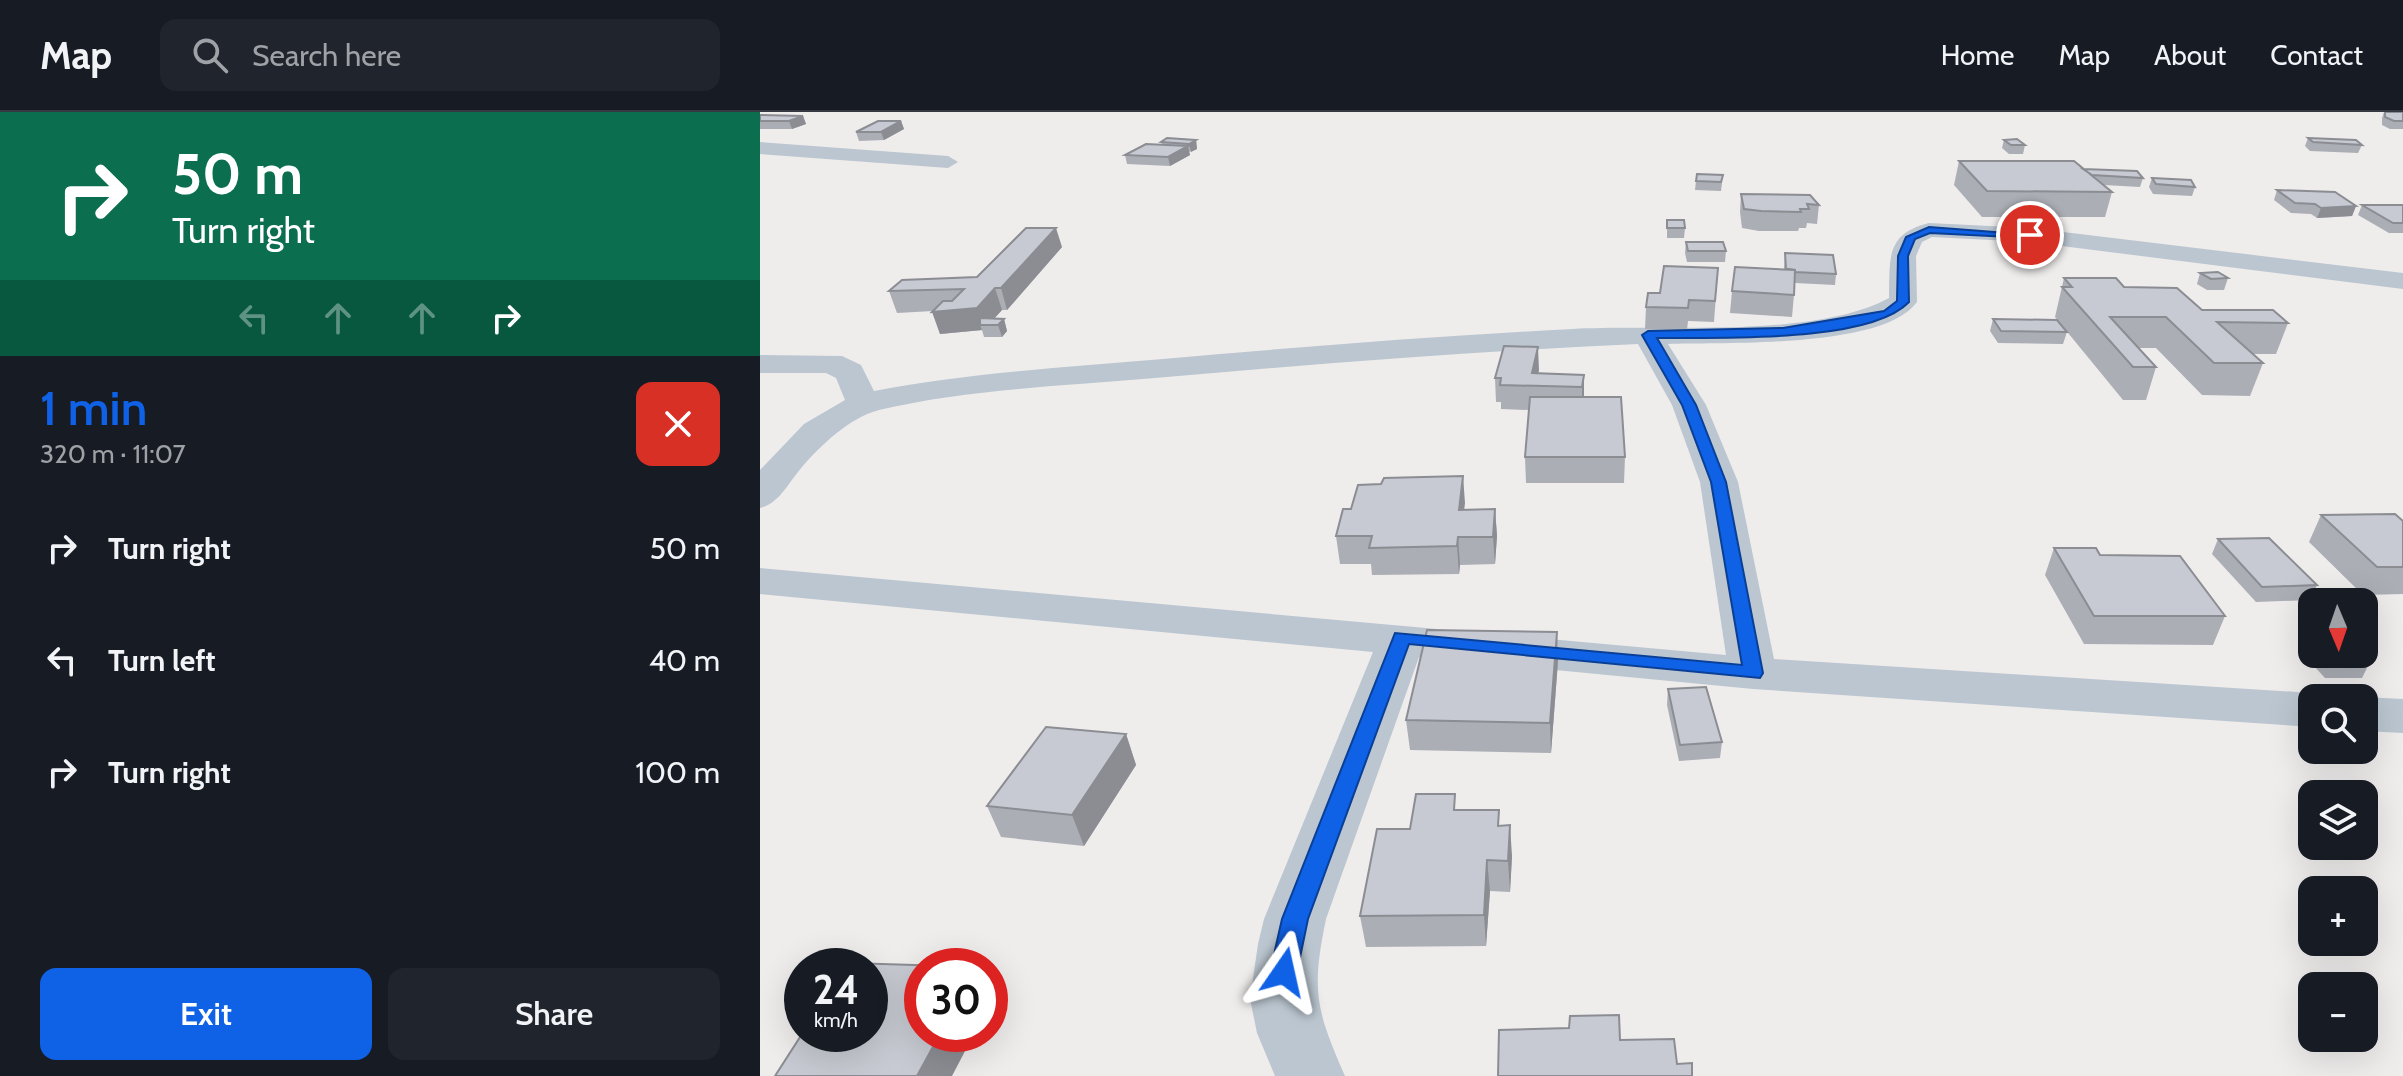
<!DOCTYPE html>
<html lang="en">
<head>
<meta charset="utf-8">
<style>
	:root { --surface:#171b24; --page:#20242c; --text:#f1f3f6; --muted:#9ea1a6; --line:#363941; --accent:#0f61e6 }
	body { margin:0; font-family:Cabin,sans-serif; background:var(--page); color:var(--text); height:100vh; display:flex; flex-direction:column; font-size:30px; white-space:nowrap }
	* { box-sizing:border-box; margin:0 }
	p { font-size:26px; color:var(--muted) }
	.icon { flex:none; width:44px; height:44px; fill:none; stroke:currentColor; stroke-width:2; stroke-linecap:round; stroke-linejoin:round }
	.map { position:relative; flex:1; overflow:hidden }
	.sheet { display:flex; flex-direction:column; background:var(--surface); width:760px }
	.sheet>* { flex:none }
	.top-card { background:#0b6e4f; color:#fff; overflow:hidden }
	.needle { width:52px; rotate:178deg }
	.controls { position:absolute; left:1538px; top:476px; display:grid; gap:16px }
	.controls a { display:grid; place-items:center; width:80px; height:80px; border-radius:16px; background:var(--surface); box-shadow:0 8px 32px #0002; font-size:40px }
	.speed { position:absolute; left:24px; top:836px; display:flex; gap:16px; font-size:40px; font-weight:700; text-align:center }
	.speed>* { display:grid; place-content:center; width:104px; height:104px; border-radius:50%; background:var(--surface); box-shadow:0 8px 32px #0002; line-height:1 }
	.speed small { font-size:20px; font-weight:400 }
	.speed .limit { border:12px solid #d22; background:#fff; color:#111 }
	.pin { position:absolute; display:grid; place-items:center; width:68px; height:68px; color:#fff; margin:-34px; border:4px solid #fff; border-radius:50%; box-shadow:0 2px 8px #0007 }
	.me { position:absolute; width:88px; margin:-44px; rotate:11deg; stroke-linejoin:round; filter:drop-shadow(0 0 6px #0008) }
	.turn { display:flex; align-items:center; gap:28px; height:168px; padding:0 40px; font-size:36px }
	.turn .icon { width:104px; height:104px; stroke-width:2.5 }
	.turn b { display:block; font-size:56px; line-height:68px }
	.lanes { display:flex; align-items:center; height:76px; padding:0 40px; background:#0003; justify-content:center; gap:40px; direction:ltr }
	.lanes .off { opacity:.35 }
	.round { display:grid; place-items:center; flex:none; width:84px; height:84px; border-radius:16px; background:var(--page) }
	.head { display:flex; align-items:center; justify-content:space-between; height:136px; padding:0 40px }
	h1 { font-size:48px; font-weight:600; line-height:60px; color:var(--accent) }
	.button { display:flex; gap:16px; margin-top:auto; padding:16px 40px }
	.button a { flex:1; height:92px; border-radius:16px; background:var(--accent); color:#fff; font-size:32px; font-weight:600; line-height:92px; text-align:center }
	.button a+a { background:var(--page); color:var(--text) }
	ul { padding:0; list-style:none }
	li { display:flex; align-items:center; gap:24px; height:112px; padding:0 40px }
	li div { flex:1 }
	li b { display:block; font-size:30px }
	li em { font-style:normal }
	header { display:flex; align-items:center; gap:48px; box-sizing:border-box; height:112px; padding:0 40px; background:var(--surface); border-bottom:2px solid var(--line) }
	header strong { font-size:38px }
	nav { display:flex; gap:44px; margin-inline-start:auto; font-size:28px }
	.search { width:560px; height:72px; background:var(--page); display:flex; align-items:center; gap:20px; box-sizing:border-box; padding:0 28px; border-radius:16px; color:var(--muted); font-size:30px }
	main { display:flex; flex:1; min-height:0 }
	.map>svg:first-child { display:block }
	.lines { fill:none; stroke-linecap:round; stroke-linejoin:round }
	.minor { fill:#bbc6d0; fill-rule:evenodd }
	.wall { fill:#abaeb5 }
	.shaded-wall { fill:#8b8d93 }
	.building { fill:#c7cad2; stroke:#8b8d93; stroke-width:2 }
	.route { fill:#0f61e6; stroke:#0a3f96; stroke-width:2 }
</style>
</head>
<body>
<header>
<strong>Map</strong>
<div class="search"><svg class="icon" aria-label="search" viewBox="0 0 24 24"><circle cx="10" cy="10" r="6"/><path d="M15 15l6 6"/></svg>Search here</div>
<nav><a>Home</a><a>Map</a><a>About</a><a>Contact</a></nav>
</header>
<main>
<section class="sheet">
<div class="top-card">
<div class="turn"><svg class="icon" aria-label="right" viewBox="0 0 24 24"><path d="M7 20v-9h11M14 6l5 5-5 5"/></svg><div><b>50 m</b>Turn right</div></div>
<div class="lanes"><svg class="icon off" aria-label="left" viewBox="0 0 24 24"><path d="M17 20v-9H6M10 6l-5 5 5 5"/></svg><svg class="icon off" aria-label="ahead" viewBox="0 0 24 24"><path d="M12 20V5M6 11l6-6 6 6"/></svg><svg class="icon off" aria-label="ahead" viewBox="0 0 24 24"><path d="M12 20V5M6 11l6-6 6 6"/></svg><svg class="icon" aria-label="right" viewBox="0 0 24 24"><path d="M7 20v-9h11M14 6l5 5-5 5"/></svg></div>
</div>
<div class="head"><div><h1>1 min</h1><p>320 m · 11:07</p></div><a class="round" style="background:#d93025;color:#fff"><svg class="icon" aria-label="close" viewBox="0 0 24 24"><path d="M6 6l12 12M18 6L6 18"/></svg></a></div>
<ul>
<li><svg class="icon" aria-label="right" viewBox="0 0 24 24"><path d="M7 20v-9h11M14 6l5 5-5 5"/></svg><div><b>Turn right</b></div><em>50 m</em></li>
<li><svg class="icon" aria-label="left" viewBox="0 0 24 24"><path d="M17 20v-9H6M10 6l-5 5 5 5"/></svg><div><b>Turn left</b></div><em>40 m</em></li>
<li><svg class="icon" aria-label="right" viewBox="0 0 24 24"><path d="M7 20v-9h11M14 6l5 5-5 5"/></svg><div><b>Turn right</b></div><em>100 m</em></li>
</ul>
<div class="button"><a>Exit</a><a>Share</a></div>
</section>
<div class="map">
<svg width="1643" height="964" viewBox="0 0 1643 964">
	<rect width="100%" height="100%" fill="#efecec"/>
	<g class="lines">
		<path class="minor" d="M0,30L188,44L198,50L188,56L0,42Z
			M1169,111L1270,116L1643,161V177L1270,130L1172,125L1162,130L1156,144L1157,190C1124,237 962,230 908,232L946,293L978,370L1014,547L1552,581L1569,586H1552V615L993,577L659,545L566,807C551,879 556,898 585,964H515L497,921L490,887L498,832L504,807L613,540L0,482V456L966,543L940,370L912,293L878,232C717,239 556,252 395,266C304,274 208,277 119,298C89,306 61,333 42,355C28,371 20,391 0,396V358L44,312L85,288L76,266L66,261H0V243L82,244L101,253L114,279C209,261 306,255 403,247C539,235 676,224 813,217C902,212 1054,227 1129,186C1130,147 1125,122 1169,111Z
			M1604,585L1643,587V621L1604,619V586H1600Z"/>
	</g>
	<path class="wall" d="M1624,0H1643V17H1630L1622,13V6Z
		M0,3L43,4L46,12L32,17H0Z
		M141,9L144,17L124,28L99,29L96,20Z
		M1548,26L1602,33L1598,41L1550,39L1545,34Z
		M436,28L437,37L429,40L430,43L410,54L367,52L365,43L402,33L401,30Z
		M1244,28L1265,33L1263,42H1249L1242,36Z
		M1199,49L1323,57L1383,66L1380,75L1344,73L1352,80L1345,105H1222L1194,73Z
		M963,63L961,79L935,78L936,69Z
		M1392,66L1435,75L1432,84L1393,82L1389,75Z
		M1517,78L1596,94L1592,104L1557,106L1551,102L1531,101L1514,88Z
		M981,82L1059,93L1057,112L1047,111L1046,116H1039L1038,119H999L982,116L980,100Z
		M1602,93H1643V121H1629L1598,103Z
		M907,108L925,116L924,126H907Z
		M926,130L966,139L965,150H927L925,141Z
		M302,135L247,198H242L234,207H244L247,219L242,225H224L222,218L180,222L173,199L137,201L129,179L217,165Z
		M1025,141L1076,162L1075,173L1035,171L1032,205L970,201L972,179L1024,157Z
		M958,156L954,210L928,209L927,218L885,217L886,195L900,181Z
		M1440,161L1468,166L1464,178H1447L1437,172Z
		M1304,166L1364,175L1442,198L1528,211L1516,242H1492L1503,251L1490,284L1442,283L1396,236H1379L1396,255L1386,288H1363L1295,205Z
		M1233,207L1307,220L1303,232L1238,231L1230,219Z
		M779,258L778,261L824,263V285L865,345L864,371H766L765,345L769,298L741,297V290H736L735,266Z
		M703,364L704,398L735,397L737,424L735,452L700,453L699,462L612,463L611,452H580L576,424L591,397L621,372Z
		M1561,403L1643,409V482L1603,483L1549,430Z
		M1458,427L1557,473L1550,488L1496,490L1452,442Z
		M1294,436L1340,443L1465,504L1453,533L1324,532L1285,463Z
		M1548,525H1552V542H1602L1610,550L1602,566H1565L1541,540Z
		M798,549L791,641L650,638L646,608Z
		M908,577L962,630L960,646L919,649L907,593Z
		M366,622L376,653L324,734L241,725L227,694Z
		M697,698L740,714L752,744L750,780L730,779L726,834L606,835L600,804Z"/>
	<path class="shaded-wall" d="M43,4L46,12L32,17L29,9Z
		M141,9L144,17L124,28L121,20Z
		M436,28L437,37L431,40L429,32Z
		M428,34L430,43L410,54L408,45Z
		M1596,94L1592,104L1557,106L1561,96Z
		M296,116L302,135L247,198L241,176Z
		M235,176L242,198L228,213H220L222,218L180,222L172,200Z
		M244,207L247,219L242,225L238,213Z
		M778,235L779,258L775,274L772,261Z
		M824,263V287L822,299V275Z
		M703,364L705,391L701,425L699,398Z
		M735,397L737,424L735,452L733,425Z
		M698,425L700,453L699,462L697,434Z
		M797,520L798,549L791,641L790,611Z
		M366,622L376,653L324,734L312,703Z
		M750,713L752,744L750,780L748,749Z
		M727,748L730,779L726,834L724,803Z
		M180,922H214L192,964H157Z"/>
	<path class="building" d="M1625,0H1643V9H1634L1625,5Z
		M0,3L43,4L29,9H0Z
		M118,9H141L121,20H96Z
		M407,26L436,28L429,32L401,30Z
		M1548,26L1596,28L1602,33L1553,30Z
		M1257,27L1265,33H1251L1244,28Z
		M386,32L428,34L408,45L365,43Z
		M1199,49H1314L1352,80L1227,79Z
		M1323,57L1377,59L1383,66L1332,63Z
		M937,62L963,63L961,70L936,69Z
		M1392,66L1431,68L1435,75L1396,72Z
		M1517,78L1575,80L1596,94L1561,96L1555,92L1535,91Z
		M981,82L1050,83L1059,93L1047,92L1049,97H1040L1041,100L1001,99L984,97Z
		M1602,93H1643V111H1633Z
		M907,108H924L925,116H907Z
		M266,116H296L241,176H235L217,196L172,200L183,189H192L204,177L129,179L142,168L217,165Z
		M926,130H963L966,139H928Z
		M1025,141L1073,143L1076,162L1035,160V158L1026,157Z
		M904,154L958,156L955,189L929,188L928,196L886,195L888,181H900Z
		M975,155L1035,158L1034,183L972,179Z
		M1458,160L1468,166L1451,167L1440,161Z
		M1304,166H1356L1364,175L1417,176L1442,198H1513L1528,211L1457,210L1503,251H1454L1406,205H1350L1396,255H1373L1302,175H1312Z
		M220,206L244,207L238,213H220Z
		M1233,207L1297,208L1307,220L1241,219Z
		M744,234L778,235L772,261L824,263L822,275L740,273L741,266H735Z
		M770,285H861L865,345H765Z
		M703,364L699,398L735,397L733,425H698L697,434L609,436L612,424H576L583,397H591L598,373L621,372L624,366Z
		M1635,402L1643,409V455H1617L1561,403Z
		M1509,426L1557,473L1502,475L1458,427Z
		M1294,436H1336L1340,443L1420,444L1465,504H1334Z
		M667,518L797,520L790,611L646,608Z
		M1565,542H1602L1610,550L1573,551Z
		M946,575L962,630L920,633L908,577Z
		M286,615L366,622L312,703L227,694Z
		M656,682H695L694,698H739L738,714L750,713L748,749L727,748L724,803L600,804L617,717H650Z
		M89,851L187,854H162V922H180L157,964H15L42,922H110V854H87Z
		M859,903L860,928L914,927L917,952L932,951V964H738L739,918L809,916L810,904Z"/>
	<path class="route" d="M1169,115L1275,123L1270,126L1170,121L1155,127L1148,144L1149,190C1109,232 955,225 897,226L936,293L966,370L1003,561L1000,566L649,532L548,807L537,860L533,868L524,871L514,868L510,860L522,807L635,521L982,553L951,370L922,293L882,223L888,219L1023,216L1124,199L1137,189L1138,144L1146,125Z"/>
</svg>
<div class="controls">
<a><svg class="needle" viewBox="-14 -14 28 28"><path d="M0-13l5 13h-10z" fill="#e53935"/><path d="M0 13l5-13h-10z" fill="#9ea1a6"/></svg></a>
<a><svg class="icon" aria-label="search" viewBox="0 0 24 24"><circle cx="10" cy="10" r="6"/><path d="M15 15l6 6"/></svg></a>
<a><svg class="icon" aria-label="layers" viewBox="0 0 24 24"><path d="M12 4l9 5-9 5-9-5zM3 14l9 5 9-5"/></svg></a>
<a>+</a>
<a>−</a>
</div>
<div class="speed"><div>24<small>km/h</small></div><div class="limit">30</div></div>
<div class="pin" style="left:1270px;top:123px;background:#d93025"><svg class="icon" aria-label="arrive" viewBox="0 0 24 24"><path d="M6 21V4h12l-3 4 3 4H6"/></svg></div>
<svg class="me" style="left:524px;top:860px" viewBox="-20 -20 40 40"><path d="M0-17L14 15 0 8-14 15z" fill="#0f61e6" stroke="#fff" stroke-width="4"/></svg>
</div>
</main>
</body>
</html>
